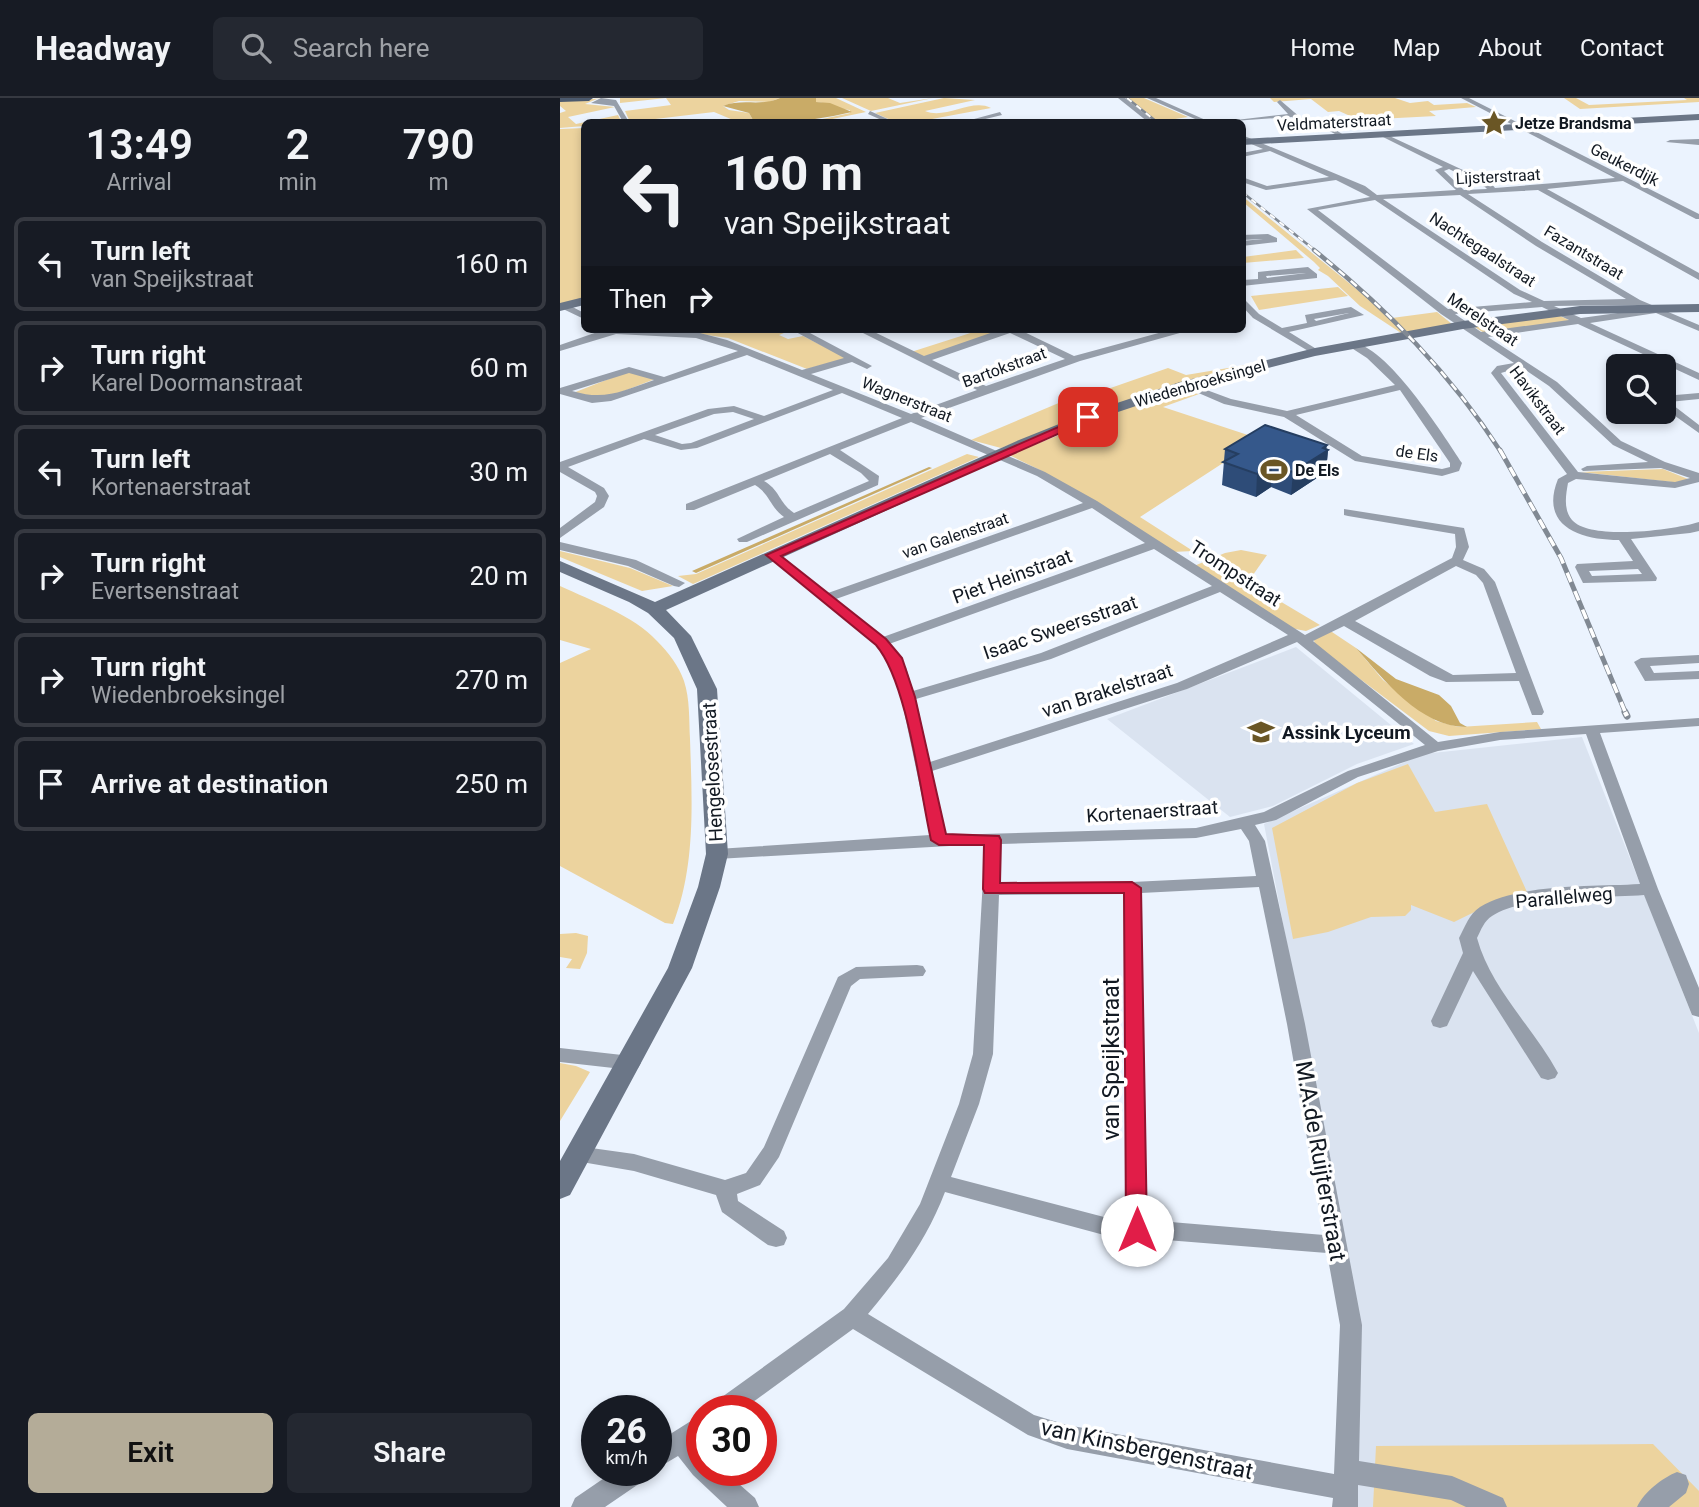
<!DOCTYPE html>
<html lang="en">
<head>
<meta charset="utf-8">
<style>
	:root { --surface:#171b24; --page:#242831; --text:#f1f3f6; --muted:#9ea1a6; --line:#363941; --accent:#b4ac98 }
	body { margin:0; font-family:Roboto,sans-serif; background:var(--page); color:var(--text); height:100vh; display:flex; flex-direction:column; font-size:26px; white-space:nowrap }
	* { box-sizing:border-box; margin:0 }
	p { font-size:23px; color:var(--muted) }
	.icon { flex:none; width:38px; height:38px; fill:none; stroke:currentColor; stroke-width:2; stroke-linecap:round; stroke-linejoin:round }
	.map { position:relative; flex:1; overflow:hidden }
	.panel { display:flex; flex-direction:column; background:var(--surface); width:560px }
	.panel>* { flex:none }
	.top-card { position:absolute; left:21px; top:21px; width:665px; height:214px; border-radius:10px; box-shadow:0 4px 10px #0003; background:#171b24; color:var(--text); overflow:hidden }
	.fabs { position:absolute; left:1046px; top:256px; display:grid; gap:14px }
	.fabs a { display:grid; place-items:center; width:70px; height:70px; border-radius:10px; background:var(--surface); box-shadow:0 4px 10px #0003; font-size:35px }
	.speed { position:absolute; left:21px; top:1297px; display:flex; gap:14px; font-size:35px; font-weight:700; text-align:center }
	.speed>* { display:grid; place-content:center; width:91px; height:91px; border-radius:50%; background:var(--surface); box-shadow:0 4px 10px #0003; line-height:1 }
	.speed small { font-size:18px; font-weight:400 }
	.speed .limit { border:10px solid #d22; background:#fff; color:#111 }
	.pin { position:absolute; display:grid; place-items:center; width:60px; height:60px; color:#fff; margin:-30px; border-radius:14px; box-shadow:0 4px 10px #0006 }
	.me { position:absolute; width:77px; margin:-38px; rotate:0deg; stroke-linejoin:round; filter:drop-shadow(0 0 5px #0008) }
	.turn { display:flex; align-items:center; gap:24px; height:147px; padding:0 28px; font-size:32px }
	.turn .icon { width:91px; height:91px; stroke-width:2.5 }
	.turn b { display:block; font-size:49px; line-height:60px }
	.then { display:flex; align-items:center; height:66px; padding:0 28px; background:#0003; gap:14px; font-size:26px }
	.eta { display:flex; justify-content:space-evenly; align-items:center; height:119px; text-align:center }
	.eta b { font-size:42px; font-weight:600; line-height:49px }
	.cta { display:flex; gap:14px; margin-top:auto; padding:14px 28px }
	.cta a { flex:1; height:80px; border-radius:10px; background:var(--accent); color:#111; font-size:28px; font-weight:600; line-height:80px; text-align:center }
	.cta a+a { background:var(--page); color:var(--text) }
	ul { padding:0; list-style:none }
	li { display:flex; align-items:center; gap:21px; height:94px; margin:0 14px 10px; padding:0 14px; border:4px solid var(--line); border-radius:10px }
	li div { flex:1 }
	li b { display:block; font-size:26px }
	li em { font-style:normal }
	header { display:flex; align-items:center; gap:42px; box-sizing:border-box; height:98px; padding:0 35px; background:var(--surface); border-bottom:2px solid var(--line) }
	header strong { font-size:33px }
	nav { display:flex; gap:38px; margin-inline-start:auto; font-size:24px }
	.search { width:490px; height:63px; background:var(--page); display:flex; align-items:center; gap:18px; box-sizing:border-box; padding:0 24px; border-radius:10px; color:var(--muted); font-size:26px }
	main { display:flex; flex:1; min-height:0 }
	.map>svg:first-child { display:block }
	.built { fill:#dae3f0 }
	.green { fill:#ecd39e }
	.water { fill:#c9ab67 }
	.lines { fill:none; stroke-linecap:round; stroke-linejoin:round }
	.street { fill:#969eaa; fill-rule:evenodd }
	.secondary { fill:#6b7687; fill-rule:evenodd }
	.primary { fill:#4c5a6e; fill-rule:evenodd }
	.rail-far3-casing { stroke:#818993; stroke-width:2.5 }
	.rail-far2-casing { stroke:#818993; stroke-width:4.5 }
	.rail-far1-casing { stroke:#818993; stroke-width:5 }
	.rail-casing { stroke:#818993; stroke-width:7 }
	.rail-far3 { stroke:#fff; stroke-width:2; stroke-dasharray:6; stroke-linecap:butt }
	.rail-far2 { stroke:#fff; stroke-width:2.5; stroke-dasharray:8; stroke-linecap:butt }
	.rail-far1 { stroke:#fff; stroke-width:3.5; stroke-dasharray:10; stroke-linecap:butt }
	.rail { stroke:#fff; stroke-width:4.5; stroke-dasharray:14; stroke-linecap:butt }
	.wall { fill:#2e4c78 }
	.shaded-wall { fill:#253e61 }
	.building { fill:#35588b; stroke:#253e61; stroke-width:2 }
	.route { fill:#e11d48; stroke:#92132f; stroke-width:2 }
	.labels { text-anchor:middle; stroke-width:7; stroke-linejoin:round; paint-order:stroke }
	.far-street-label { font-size:16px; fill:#121922; stroke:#fff }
	.far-poi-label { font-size:16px; font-weight:bold; fill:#121922; stroke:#fff; text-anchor:start }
	.street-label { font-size:19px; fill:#121922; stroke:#fff }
	.poi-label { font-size:19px; font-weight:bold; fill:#121922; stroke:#fff; text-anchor:start }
	.near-street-label { font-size:23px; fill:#121922; stroke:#fff }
</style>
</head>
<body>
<header>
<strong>Headway</strong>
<div class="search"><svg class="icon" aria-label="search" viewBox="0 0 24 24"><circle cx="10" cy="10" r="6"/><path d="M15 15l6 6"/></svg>Search here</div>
<nav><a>Home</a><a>Map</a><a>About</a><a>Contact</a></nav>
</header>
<main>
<section class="panel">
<div class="eta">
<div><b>13:49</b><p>Arrival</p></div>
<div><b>2</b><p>min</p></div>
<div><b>790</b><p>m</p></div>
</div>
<ul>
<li><svg class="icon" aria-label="left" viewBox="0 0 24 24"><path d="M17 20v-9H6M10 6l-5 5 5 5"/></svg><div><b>Turn left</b><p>van Speijkstraat</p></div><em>160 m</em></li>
<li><svg class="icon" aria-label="right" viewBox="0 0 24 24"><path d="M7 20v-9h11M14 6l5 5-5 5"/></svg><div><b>Turn right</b><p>Karel Doormanstraat</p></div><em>60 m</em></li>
<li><svg class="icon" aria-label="left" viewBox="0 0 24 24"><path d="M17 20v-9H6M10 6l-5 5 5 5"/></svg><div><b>Turn left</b><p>Kortenaerstraat</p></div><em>30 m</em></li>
<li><svg class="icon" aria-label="right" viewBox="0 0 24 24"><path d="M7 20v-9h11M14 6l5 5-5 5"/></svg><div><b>Turn right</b><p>Evertsenstraat</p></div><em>20 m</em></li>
<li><svg class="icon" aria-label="right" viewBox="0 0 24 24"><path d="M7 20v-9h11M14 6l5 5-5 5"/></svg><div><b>Turn right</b><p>Wiedenbroeksingel</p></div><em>270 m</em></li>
<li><svg class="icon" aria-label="arrive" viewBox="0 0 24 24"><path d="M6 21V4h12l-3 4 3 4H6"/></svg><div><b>Arrive at destination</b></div><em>250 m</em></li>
</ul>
<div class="cta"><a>Exit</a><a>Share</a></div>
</section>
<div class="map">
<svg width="1139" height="1409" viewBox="0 0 1139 1409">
	<rect width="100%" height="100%" fill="#ebf3fe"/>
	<path class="built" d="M736,549L854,646L797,666L713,708L670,719L547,621Z
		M1022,639L1139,935V1409H795L800,1228L704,726L863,656Z"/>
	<path class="green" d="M55,0L37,1L25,6L55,9L8,19L16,26L58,17L61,23L24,24V28L0,30V15L6,13L0,8V2Z
		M60,0H220L209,4L179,3L163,8L169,12L189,15L193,22L213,24H178L154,14L70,24L65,13L111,7L106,0L60,5Z
		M256,0H276L306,14L258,24H215L258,22L290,15V12C277,11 269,5 256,4Z
		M282,0H328L340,5L373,0L311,13Z
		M384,0L415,2L365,13C386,22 411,0 431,10L356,24H335L315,15Z
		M566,0H584L628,19L596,24Z
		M710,0H835L850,5L868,3L874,7L907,5L916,9L869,13L876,18L799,22L779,13L768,14L751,1L714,4Z
		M1004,0H1016L1029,7L1127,2L1124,0H1139V4L1020,11Z
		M24,30V200L0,206V31Z
		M682,98L832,220L877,214L892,226L841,235L800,208L768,178L758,172L760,170L754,164L683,104Z
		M736,152L744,160L683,165V159Z
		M778,189L788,198L699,212L691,198Z
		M1000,218L1011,223L924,235L913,228Z
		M155,231L162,234L173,231H222L229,233L219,237L228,241L243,238L287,260L247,271L168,240L112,232Z
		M423,231L441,233L363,259L351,254Z
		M704,264L531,314L441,350L411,342L501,304L516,302L608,270L626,277Z
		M69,273L95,281L46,300L13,295Z
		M623,291L639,296L603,309L700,341L580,419L633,453L613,454L480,372L449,357L572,308Z
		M407,356L419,359L133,486L118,478L136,476Z
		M1103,371L1128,381L1121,385L1020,374Z
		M681,452L707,457L688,484L760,527L746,533L730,530L634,468L665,455Z
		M0,453L70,470L113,488L82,493L0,459Z
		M0,488C32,503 73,517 97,543C108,554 119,568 124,583C130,601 129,622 130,641C132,703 136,767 113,826L105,825L0,768V565L31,551L0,542Z
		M769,532L796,550L823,582L876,623L899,629L977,624L981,631L889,638L869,633L755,547L754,542Z
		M848,666L875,714L927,706L967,794L941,801L894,824L851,807V812L845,818L811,819L768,834L733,841L712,730L797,685Z
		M16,835L28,838L27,855L20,871L6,870L12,861L0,859V836Z
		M0,965L16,968L30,974L0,1023Z
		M1093,1346L1139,1393V1409H813L816,1348Z"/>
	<path class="water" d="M220,0H256V4L270,5L292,14C258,22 225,26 193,22L189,15L163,8C181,0 202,9 220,0Z
		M369,369L372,370L136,475L132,473Z
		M796,550L836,581L879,597L891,608L900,625L907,629C860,629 824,582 796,550Z"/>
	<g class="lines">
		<path class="street" d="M41,0L56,2L69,24H63L54,8L31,5Z
			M558,0H565L595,24H588Z
			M587,0H596L650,24H642Z
			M901,0H909L1139,116V121H1136L1063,83L987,91L1139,175V182L978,92L908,96L982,144L1080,202L1139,227V233L1096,215L1030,225L1139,275V282L1018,226L928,239L997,284L1061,343L1105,364L1139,375V384L1115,390L1016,381L1008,385C1006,397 1003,411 1012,422C1030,443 1114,432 1139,424V433L1130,435L1071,441L1097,480L1096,483L1023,485L1015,469L1017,466L1073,463L1059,442C1020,442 979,428 998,381L1007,376L931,275L937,268L954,265L881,216L747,111L810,99L776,82L706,92L682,84V79L707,88L769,79L710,53L682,59V55L703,51L682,42V37L805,88L817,97L896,92L875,72L883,69L821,38L823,35L931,85L935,90L1055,80ZM889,71L925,89L927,91L904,92L884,73ZM900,97L976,148L1066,201L984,203L960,192L823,101ZM815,102L954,196L972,204L888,211L758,112ZM1075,207L1087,211L1021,220L994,208ZM982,209L1009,222L921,234L895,216ZM961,269L989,288L1053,347L1088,364L1027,368L1021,371L1023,373L1101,370L1130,380L1115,384L1018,374L941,275ZM1078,471L1082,476L1032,478L1029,473Z
			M720,2L741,20L768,22L771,29L787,39L782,40L766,31L763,25L739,24L732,19L659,24L728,16L717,4Z
			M310,13L332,23L333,24H326L308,16Z
			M440,14L442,17L413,24H403Z
			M1139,41V47L1106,44L1110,42Z
			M708,136L717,140V144L682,148V143L703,141L682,142V137Z
			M748,169L757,176V180L682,188V182L698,181V174ZM746,175L707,180L706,178Z
			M682,199L699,216L722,230L747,225L745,217L791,209L804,217L729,234L758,252V256L755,257L693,220L682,208ZM789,215L756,223L754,221Z
			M1,206H7L24,215V221L1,210Z
			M46,231L136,234L167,242L242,272L284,260L236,234L242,231H258L250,235L312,268L307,271L292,264L251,276L351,316L417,292L295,231H308L364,258L442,231H458L514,258L606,233L634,231L520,263L361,320L485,374L537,403L745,537L892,460L896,449L895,436L788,418L784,417V411L904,430L909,449L903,462L924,471L935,484L984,614L982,617H972L959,583L886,584L870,578L784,528L753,543L878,644L940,634L1139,620V628L1040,635L1098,791L1139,890V919L1132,917L1084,797C1044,800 965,797 932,818C924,823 921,832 917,840C931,891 973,929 998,975L995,980L988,982L981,980L913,873L887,928L880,930L873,928L871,923L903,855L899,840C905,829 909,816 920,809C960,785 1033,789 1080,786L1026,636L940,642L878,653L798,679L716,722L695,727L705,743L745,926L802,1227L799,1363L892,1378L943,1400L947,1409H906L891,1402L798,1387V1409H772L773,1400L507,1351L468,1337L293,1231L182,1312H151L155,1304L284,1211L328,1160L360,1106L399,1006L413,956L425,746L157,761L149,756L157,751L370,737L341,599L332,569L316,547L206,457L208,454H216L268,495L523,405L477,378L351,324L280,352L319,378L318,387L187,444H179L177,441L224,419C209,408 211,397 195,387L134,412H126V406L342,320L282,295L137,350L121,352L84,341L8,369L44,390L49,398L44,409L0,440V430L35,404L37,398L35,394L0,374V364L148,311L174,308L204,318L273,292L187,257L51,303L32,305L0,296V290L69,269L104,279L178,253L136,240L56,236L0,253V247ZM450,235L505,261L426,288L372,262ZM69,275L94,282C61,293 46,303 12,293ZM173,314L194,321L131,345L122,346L95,337L154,316ZM270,356L301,375L309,383L234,415C219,405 220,392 204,383ZM532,410L585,445L323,539L276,501ZM594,451L652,488L481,555L353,593L346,569L329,546ZM896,468L916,477L923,485L956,575L893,577L795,523ZM660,494L728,537L617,585L370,664L356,601L491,561ZM737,544L865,647L788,673L704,714L636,730L386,737L372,673L627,591ZM681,731L689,743L696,778L572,784L439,785L441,746L636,740ZM699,789L727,926L764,1137L587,1122L581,795ZM564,796L566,1121L544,1119L391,1079L419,1006L433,956L439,797ZM385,1094L544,1137L767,1155L780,1227L774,1376L507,1327L474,1317L308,1216C340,1178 367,1141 385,1094Z
			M790,245C824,242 884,338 902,365L899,373L882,378L795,363L724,319L664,306L620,287L625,284L671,301L727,313L835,287L807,260L790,249ZM840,292L890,365V369L882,371L802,358L736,317Z
			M1139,295V301L1109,304L1139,327V335L1104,310V298Z
			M0,444L76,462L125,485L119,489L114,488L68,468L0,452Z
			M1139,557V565L1090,568L1094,575L1139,573V581L1085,583L1074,564L1081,560Z
			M357,867L363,868L366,873L363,878L300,881L291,888L219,1059L200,1087L177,1096L178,1103L224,1133L227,1140L224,1147L216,1149L208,1147L162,1114L156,1097L74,1073L10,1062L7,1056L10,1050L17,1048L74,1056L165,1082L186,1075L204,1049L278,879L296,869Z
			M0,950L71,958L78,960L81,965L78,970L71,972L0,964Z
			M142,1316V1341L137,1344L142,1350V1372H163L195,1400L199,1409H167L133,1377L118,1358L96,1371V1345Z
			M56,1372H89L86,1381L45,1409H11L15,1400Z
			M1117,1374L1126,1377L1129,1386L1126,1395L1109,1409H1077C1084,1394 1102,1380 1117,1374Z"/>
		<path class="secondary" d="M1139,16V22L682,47V41Z
			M24,199V207L0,213V205Z
			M1139,206V214L1020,216L903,231L755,258L630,290L534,322L469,348L106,512L131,538L157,591L168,756L160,789L132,870L10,1097L0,1101V1063L108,870L138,789L146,756L137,591L114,540L88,515L69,504L0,474V463L95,504L459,342L524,316L620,284L755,250L903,223L1020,208Z"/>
		<path class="primary" d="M0,0H33L29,3L0,4Z"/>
		<g class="rail-far3-casing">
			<path id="rail-far3" d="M567,0L597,24
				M682,94L757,154"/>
		</g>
		<g class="rail-far2-casing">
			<path id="rail-far2" d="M754,152C827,211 890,275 941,354"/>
		</g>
		<g class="rail-far1-casing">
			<path id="rail-far1" d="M940,352L1001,460L1066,616"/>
		</g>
		<g class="rail-casing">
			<path id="rail" d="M1065,614L1067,618"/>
		</g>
		<use href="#rail-far3" class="rail-far3"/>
		<use href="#rail-far2" class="rail-far2"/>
		<use href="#rail-far1" class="rail-far1"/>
		<use href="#rail" class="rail"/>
	</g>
	<path class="wall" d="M665,351H766L768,352L766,374L731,397L711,389L696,399L662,387Z"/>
	<path class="shaded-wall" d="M767,347L766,353L768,352L766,374L731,397L733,374Z
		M712,367L711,389L696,399L697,376Z"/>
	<path class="building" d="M705,327L767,347L763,350L768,352L733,374L712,367L697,376L663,364L678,356L665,351Z"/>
	<path class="route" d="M528,316L534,319L532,321L221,458L326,541L342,560L355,599L386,736L439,738L441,742L440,785L572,784L581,790L587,1132L584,1138L577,1141L569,1138L566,1132L564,795H425L423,791L424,747H379L371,742C360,692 347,583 316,547L206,457Z"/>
	<defs>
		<g id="sight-bare" transform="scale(2.1)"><path d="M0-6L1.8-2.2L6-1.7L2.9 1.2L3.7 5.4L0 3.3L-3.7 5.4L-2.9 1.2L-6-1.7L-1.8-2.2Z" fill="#6a5625" stroke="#fff" stroke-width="2.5" paint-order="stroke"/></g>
		<g id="stadium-bare" transform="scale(2.1)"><path d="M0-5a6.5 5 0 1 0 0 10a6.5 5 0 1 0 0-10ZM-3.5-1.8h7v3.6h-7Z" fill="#6a5625" stroke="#fff" stroke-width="2.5" paint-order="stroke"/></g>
		<g id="school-bare" transform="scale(2.1)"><path d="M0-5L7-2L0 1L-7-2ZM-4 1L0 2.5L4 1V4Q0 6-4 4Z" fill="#6a5625" stroke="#fff" stroke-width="2.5" paint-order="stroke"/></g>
	</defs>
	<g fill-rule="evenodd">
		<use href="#sight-bare" x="934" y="25"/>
		<use href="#stadium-bare" x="714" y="372"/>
		<use href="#school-bare" x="701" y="634"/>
	</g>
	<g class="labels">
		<g class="far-street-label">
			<text transform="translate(774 24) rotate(-3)" y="6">Veldmaterstraat</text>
			<text transform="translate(1065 66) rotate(27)" y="6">Geukerdijk</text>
			<text transform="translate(938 78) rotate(-3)" y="6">Lijsterstraat</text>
			<text transform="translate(923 151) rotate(33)" y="6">Nachtegaalstraat</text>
			<text transform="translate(1024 154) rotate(31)" y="6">Fazantstraat</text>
			<text transform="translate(923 221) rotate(34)" y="6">Merelstraat</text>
			<text transform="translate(444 269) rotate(-20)" y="6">Bartokstraat</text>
			<text transform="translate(640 285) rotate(-16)" y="6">Wiedenbroeksingel</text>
			<text transform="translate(347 301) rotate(22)" y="6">Wagnerstraat</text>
			<text transform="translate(978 302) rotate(53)" y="6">Havikstraat</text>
			<text transform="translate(857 355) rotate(8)" y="6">de Els</text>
			<text transform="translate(395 437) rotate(-19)" y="6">van Galenstraat</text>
		</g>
		<g class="far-poi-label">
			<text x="955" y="31">Jetze Brandsma</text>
			<text x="735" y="378">De Els</text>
		</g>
		<g class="street-label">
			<text transform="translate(676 475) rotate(33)" y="7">Trompstraat</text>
			<text transform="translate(452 478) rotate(-20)" y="7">Piet Heinstraat</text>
			<text transform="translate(500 529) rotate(-19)" y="7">Isaac Sweersstraat</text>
			<text transform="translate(547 592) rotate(-18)" y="7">van Brakelstraat</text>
			<text transform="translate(152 674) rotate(-93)" y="7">Hengelosestraat</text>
			<text transform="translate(592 713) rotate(-4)" y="7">Kortenaerstraat</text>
			<text transform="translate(1004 799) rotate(-5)" y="7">Parallelweg</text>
		</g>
		<g class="poi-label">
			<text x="722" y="641">Assink Lyceum</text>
		</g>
		<g class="near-street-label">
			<text transform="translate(551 961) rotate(-90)" y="8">van Speijkstraat</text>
			<text transform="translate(761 1063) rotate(80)" y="8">M.A.de Ruijterstraat</text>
			<text transform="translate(587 1351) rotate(12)" y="8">van Kinsbergenstraat</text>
		</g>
	</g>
</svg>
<div class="fabs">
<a><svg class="icon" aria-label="search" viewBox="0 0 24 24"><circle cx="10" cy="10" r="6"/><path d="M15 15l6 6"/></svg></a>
</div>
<div class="speed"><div>26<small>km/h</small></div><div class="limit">30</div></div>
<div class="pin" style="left:528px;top:319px;background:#d93025"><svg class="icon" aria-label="arrive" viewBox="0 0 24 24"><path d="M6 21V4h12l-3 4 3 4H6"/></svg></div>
<svg class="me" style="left:577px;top:1132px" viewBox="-20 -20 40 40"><circle r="19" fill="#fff"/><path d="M0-13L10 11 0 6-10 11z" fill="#e11d48"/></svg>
<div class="top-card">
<div class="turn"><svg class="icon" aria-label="left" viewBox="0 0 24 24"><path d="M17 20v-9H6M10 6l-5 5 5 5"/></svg><div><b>160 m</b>van Speijkstraat</div></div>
<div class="then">Then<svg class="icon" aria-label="right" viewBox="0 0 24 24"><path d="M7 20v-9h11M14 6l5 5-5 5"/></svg></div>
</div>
</div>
</main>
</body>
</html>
